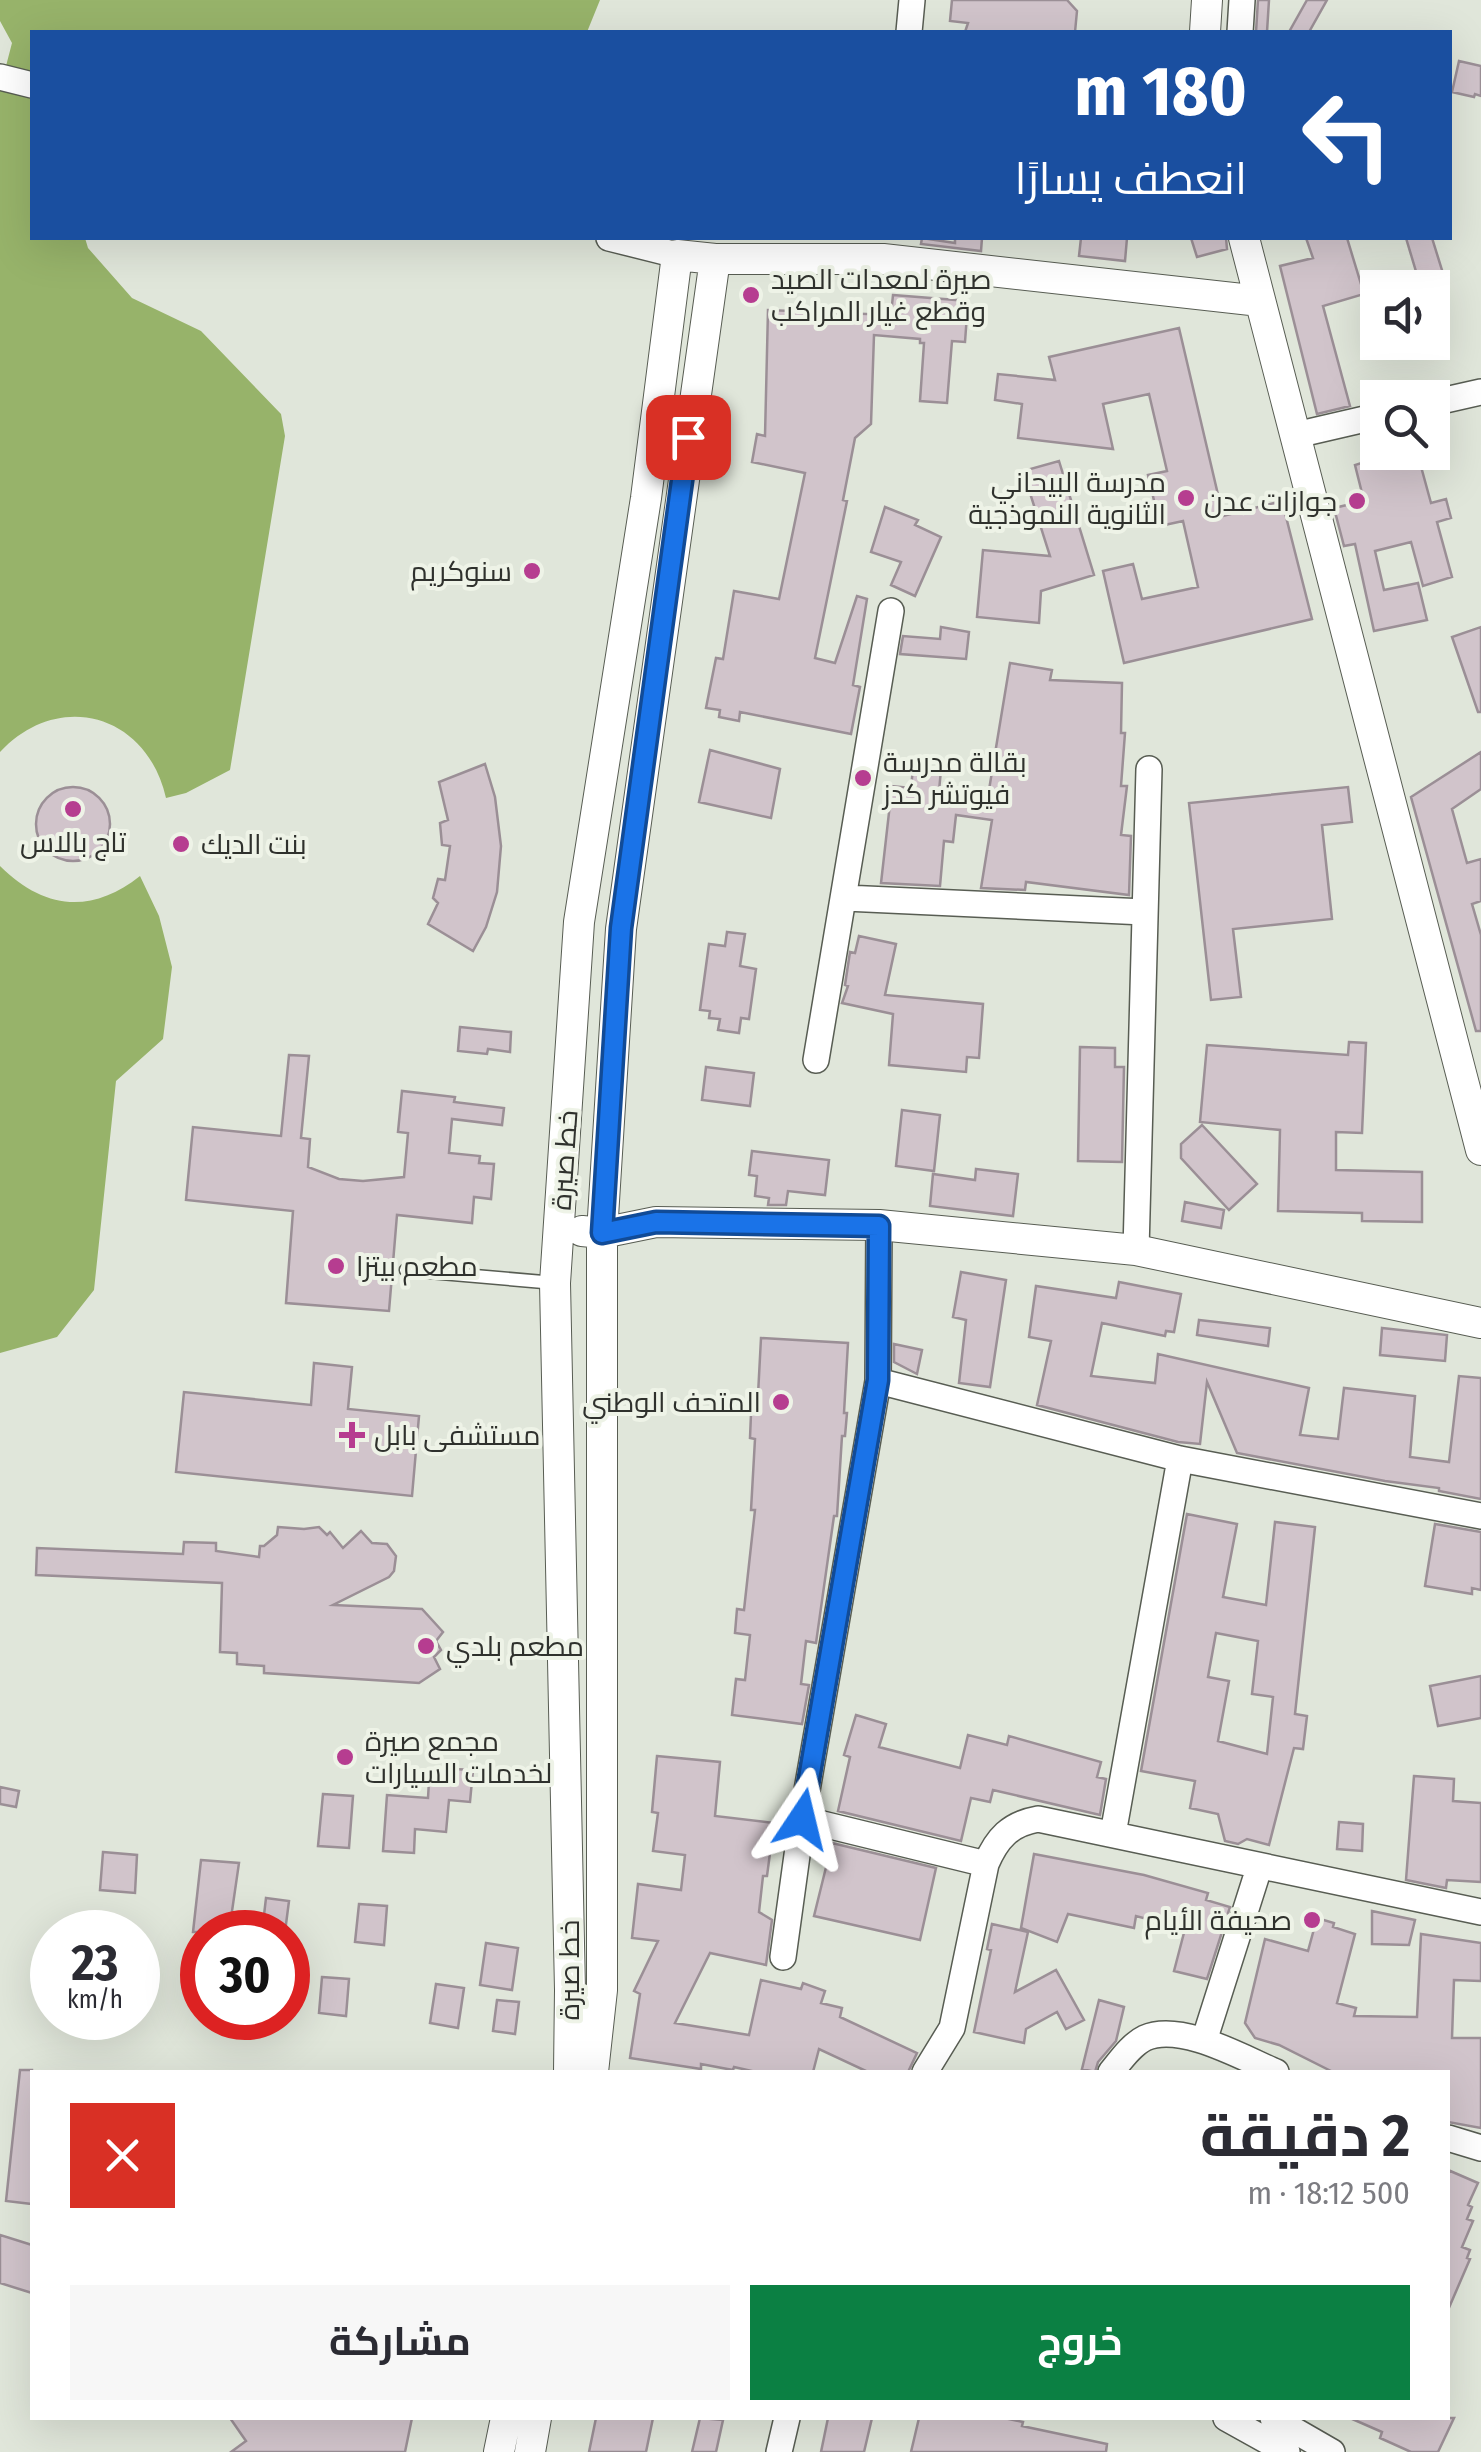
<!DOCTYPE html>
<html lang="ar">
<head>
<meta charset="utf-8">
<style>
	:root { --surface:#fff; --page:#f7f7f7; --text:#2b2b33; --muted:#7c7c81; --accent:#0b8043 }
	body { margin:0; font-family:"Fira Sans Condensed",Cairo,sans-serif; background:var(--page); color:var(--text); direction:rtl; height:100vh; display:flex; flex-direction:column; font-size:38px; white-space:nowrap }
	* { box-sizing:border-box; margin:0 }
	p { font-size:32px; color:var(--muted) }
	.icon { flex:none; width:55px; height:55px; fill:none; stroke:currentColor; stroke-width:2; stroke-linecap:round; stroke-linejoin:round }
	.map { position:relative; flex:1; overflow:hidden; direction:ltr }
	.details { position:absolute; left:30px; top:2070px; width:1420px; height:350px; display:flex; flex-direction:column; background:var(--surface); border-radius:0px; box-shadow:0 10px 40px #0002; direction:rtl }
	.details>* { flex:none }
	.guide { position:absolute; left:30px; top:30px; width:1422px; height:210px; border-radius:0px; box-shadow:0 10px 40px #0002; direction:rtl; background:#1a4fa0; color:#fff; overflow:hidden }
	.controls { position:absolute; left:1360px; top:270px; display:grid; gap:20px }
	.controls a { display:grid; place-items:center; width:90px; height:90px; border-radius:0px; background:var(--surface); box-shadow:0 10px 40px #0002; font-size:50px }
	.speed { position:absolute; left:30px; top:1910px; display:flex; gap:20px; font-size:50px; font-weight:700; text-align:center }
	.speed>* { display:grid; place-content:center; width:130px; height:130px; border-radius:50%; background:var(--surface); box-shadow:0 10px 40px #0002; line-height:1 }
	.speed small { font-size:25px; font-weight:400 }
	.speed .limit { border:15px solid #d22; background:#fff; color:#111 }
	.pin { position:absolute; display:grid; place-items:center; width:85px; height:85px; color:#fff; margin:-42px; border-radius:20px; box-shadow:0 5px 15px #0006 }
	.me { position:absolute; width:110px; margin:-55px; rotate:10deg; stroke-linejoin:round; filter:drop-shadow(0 0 8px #0008) }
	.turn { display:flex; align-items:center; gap:35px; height:210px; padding:0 40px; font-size:45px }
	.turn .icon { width:130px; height:130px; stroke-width:2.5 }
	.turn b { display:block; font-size:70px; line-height:85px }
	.round { display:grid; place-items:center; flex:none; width:105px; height:105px; border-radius:0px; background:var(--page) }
	.summary { display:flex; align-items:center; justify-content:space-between; height:170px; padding:0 40px }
	h1 { font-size:60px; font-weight:700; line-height:75px }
	.button { display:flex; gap:20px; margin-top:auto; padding:20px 40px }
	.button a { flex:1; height:115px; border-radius:0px; background:var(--accent); color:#fff; font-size:40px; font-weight:700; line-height:115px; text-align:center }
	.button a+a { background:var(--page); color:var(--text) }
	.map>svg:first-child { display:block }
	.water { fill:#97b36a }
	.building { fill:#d1c4cb; stroke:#9b8f96; stroke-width:2.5; fill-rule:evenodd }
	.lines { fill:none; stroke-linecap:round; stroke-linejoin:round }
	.service-casing { stroke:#585d53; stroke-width:15 }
	.minor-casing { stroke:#585d53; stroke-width:28 }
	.tertiary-casing { stroke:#585d53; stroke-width:32 }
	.service { stroke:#fff; stroke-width:12 }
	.minor { stroke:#fff; stroke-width:25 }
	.tertiary { stroke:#fff; stroke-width:30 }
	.route-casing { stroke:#114b97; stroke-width:25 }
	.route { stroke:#1a73e8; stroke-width:18 }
	.poi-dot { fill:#b63d90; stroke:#eef3e7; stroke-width:4 }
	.labels { text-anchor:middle; stroke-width:8; stroke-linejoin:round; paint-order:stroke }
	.poi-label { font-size:28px; fill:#2f312d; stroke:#eef3e7; text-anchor:start }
	.street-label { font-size:28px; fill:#2f312d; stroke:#eef3e7 }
</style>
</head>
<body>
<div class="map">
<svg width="1481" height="2452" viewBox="0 0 1481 2452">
	<rect width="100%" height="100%" fill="#e0e6da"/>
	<path class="water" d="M0,0H600L587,32H32V238H85L88,248L132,298L201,331L281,414L285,436L230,770L186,793L166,798C147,714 59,689 0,752V89L12,43L0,21Z
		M0,866C43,909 91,915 140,876L159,916L172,967L163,1039L116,1081L94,1290L57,1337L0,1353Z"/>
	<path class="building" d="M952,0H1067L1077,11L1075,32H965L968,23L950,21Z
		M1258,0H1269L1267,32H1256Z
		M1307,0H1327L1309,32H1289Z
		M1459,61L1481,66V96L1475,94L1474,97L1452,92Z
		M922,238L955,243V238H982L981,251L921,244Z
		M1081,238H1127L1125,261L1079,256Z
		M1191,238H1226L1227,249L1197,257Z
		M1306,238H1347L1364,294L1323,306L1350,406L1317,414L1280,266L1313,258Z
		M1406,238H1432L1446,283L1421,288Z
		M893,295L968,301L965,342L952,341L947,403L920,401L924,343H920V339L874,335L871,424L855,438L843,500L847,501L815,658L835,663L857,596L867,599L853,685L860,687L851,734L740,712L739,721L719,717L720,710L706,708L716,658L723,659L734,591L779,599L805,473L752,462L757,434L765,436L768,310L891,315Z
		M1179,328L1223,516L1282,501L1312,619L1124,663L1103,571L1133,564L1142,599L1198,587L1183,521L1160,526L1148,475L1167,471L1149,394L1103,404L1113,449L1018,438L1022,404L995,400L998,374L1055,380L1049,357Z
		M1396,452H1417L1431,503L1446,499L1451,518L1437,522L1452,577L1423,586L1411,542L1375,551L1384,590L1418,583L1427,620L1374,631L1355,544L1344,546L1334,508L1364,501L1355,465Z
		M1059,461L1094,575L1041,591L1039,623L977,617L983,550L1050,556L1023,471Z
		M885,507L918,520L915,525L941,537L915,596L891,585L901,562L871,552Z
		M941,627L969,632L966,659L900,654L903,636L940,639Z
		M1481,627V712H1478L1452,637Z
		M1010,663L1052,670L1050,680L1122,683L1121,733H1125L1121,786H1127L1121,835L1131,836L1129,895L1026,882L1025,890L981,888L992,820L956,815L953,842L944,841L940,886L881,883L892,786L911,788L913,768L941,770L939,791L988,796Z
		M710,750L780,769L771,818L699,802Z
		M1481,752V789L1452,809L1467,863L1481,859V901L1472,904L1481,935V1031H1476L1411,797Z
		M485,764L495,797L501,846L497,892L486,927L473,951L428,924L438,903L433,898L438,879L445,880L450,846L442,845L440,823L448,820L439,782Z
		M36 824a37 37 0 1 1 74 0a37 37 0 1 1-74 0Z
		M1348,787L1352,822L1322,825L1332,919L1233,929L1241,997L1211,1000L1189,803Z
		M727,932L745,934L740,966L756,969L749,1019L741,1018L739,1033L718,1030L720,1019L709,1018L710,1011L700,1010L709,944L725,946Z
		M859,936L896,944L885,995L983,1004L979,1058L967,1057L966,1072L889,1065L893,1014L842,1003L848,986L845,985L850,952L855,953Z
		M460,1027L511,1032L510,1052L488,1049L487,1054L458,1051Z
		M1349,1042L1366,1043L1362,1133L1336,1132V1170L1422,1172V1222L1362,1221V1213L1278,1211L1280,1130L1200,1122L1207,1045L1348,1055Z
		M1080,1047L1115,1048V1067H1124L1122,1162L1078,1161Z
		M289,1055L309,1056L301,1138L310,1139L308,1167L339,1179L363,1181L404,1177L408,1133L398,1132L402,1091L455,1097L454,1102L504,1108L502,1125L452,1119L449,1153L480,1156L479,1163L494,1164L491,1199L474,1197L472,1223L397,1215L389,1311L286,1303L293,1211L186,1200L193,1127L281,1136Z
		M706,1067L754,1073L750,1106L702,1100Z
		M902,1110L940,1115L934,1171L896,1166Z
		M1202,1125L1257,1184L1229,1210L1181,1158V1144Z
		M752,1151L829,1160L825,1195L788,1191L786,1205H768L769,1198L755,1196L757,1176L749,1175Z
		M976,1169L1018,1174L1013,1216L930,1206L933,1174L975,1180Z
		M1185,1202L1224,1210L1221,1228L1182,1221Z
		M961,1272L1006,1280L990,1387L959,1383L966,1320L953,1317Z
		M1119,1282L1181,1294L1174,1332L1166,1331L1165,1336L1102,1323L1091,1376L1155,1383L1158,1354L1309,1388L1300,1435L1338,1439L1344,1388L1415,1396L1410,1457L1449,1462L1459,1376L1481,1378V1499L1439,1491V1488L1385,1481L1237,1453L1207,1382L1200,1444L1178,1442L1037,1405L1051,1341L1029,1337L1036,1286L1116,1298Z
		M1199,1320L1270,1328L1268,1346L1197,1335Z
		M1382,1328L1447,1335L1445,1361L1380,1355Z
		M761,1338L848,1343L844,1413H847L845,1436H842L837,1516H834L816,1643L806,1641L801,1684L809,1685L802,1724L732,1715L736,1679L745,1680L750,1635L735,1633L737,1609L744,1610L755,1510H751L755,1439L750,1438L751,1414H757Z
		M894,1344L922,1350L917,1374L894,1362Z
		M314,1363L352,1367L348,1409L419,1416L412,1496L176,1472L184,1392L311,1405Z
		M1187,1514L1237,1524L1223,1597L1266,1605L1275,1522L1315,1527L1295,1714L1307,1716L1303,1749L1294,1748L1269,1845L1247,1839L1238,1844L1225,1841L1218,1814L1190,1808L1195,1781L1141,1771ZM1216,1633L1258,1641L1252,1694L1273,1697L1267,1754L1218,1741L1229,1681L1208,1677Z
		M1435,1524L1481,1532V1590L1472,1588V1594L1425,1586Z
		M278,1527L304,1529L319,1527L327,1535L330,1532L343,1548L361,1531L372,1543L387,1544L396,1556L394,1571L389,1577L333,1605L422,1609L443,1632L436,1641L441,1650L434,1657L440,1669L419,1683L264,1673V1666L237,1664V1653L220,1652L222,1583L36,1575L37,1548L183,1554L184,1542L216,1543V1551L259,1557L260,1546H264L277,1535Z
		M1481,1676V1718L1438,1726L1430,1686Z
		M856,1715L886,1724L879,1747L960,1768L968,1735L1007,1745L1009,1736L1101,1762L1097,1777L1106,1779L1100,1815L993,1790L990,1802L971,1798L961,1841L838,1811L850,1757L844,1755Z
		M657,1756L720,1762L715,1816L774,1823L767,1876H763L759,1912L772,1920L766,1965L710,1953L675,2023L749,2035L761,1980L801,1989L803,1983L825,1991L821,2003L842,2008L840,2017L917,2053L908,2072H868L819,2049L813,2072H756L734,2067L733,2070L701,2064V2069L630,2058L640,1994L634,1991L658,1941L632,1938L638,1884L681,1890L685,1855L653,1851L658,1813L652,1812Z
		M454,1769L473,1770L470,1802L449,1800L446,1832L415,1829L414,1853L383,1851L387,1795L428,1798L429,1781L453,1783Z
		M1414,1776L1454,1779L1453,1801L1481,1803V1882L1447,1880L1446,1888L1406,1880Z
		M0,1787L19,1791L16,1807L0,1804Z
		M323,1794L353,1796L349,1848L318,1846Z
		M1339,1822L1363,1824L1362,1851L1337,1849Z
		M832,1843L936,1868L920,1940L814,1916Z
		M103,1852L137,1855L135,1893L100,1890Z
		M1034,1854L1144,1875L1208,1893L1206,1900L1230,1907L1207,1979L1174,1971L1185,1929L1136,1916L1134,1928L1068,1914L1057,1942L1021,1928Z
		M201,1860L239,1863L229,1932H193Z
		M266,1898L289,1901L285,1932H262Z
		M359,1904L387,1906L384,1945L355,1942Z
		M1372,1911L1415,1920L1409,1945L1372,1944Z
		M1317,1918L1334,1923L1333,1927L1355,1934L1337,2003L1356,2008L1354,2016L1417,2017L1421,1934L1481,1943V1981L1454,1980L1452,2038H1481V2128L1448,2122V2072H1333L1279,2045L1255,2038L1245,2023L1265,1939L1308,1951Z
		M992,1924L1028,1932L1015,1992L1056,1970L1084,2020L1066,2029L1057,2012L1026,2029L1024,2043L974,2032L991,1950L987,1949Z
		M486,1943L518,1948L512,1990L480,1985Z
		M322,1977L349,1979L346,2016L319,2013Z
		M436,1984L464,1988L458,2028L430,2023Z
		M497,2000L519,2002L515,2034L493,2031Z
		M1099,2000L1124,2007L1116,2041L1098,2062L1095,2072L1082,2069Z
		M20,2070H32V2204L6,2201Z
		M1448,2170L1478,2183L1468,2205L1472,2207L1467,2219L1473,2221L1462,2247L1470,2250L1467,2258L1470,2259L1448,2310Z
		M0,2235L32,2245V2293L0,2283Z
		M230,2418H412L405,2452H231L246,2441Z
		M596,2418H653L646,2452H589Z
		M700,2418L723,2420L716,2452H692Z
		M828,2418H872L864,2452H821Z
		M919,2418H1004L1023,2422L1022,2426L1107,2444L1106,2452H911Z
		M1350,2418H1454L1438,2452H1411L1380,2438L1382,2432Z"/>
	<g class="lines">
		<g class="service-casing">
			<path id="service" d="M406,1270L555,1283"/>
		</g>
		<g class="minor-casing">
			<path id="minor" d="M909,32L912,0
				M1240,32L1242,0
				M0,77L32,85
				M609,238L677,255
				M1432,403L1481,392
				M1296,435L1378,416
				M845,898L1144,912
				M816,1060L891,611
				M879,1225L878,1381L1180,1459L1481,1516
				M1136,1250L1149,769
				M802,1819L986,1864
				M1113,1834L1180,1459
				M783,1957L802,1819L878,1381
				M1204,2041L1259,1868
				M925,2072L952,2028L986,1864C997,1838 1010,1824 1038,1819L1481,1912
				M1111,2072C1121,2060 1131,2045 1145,2038C1181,2022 1243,2058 1276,2072
				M1448,2138L1481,2148
				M1226,2418L1287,2452
				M1273,2418L1332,2452
				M779,2452L787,2418"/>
		</g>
		<g class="tertiary-casing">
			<path id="tertiary" d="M1205,32L1207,0
				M1244,238L1481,1150
				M582,1231L602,1233L656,1222L879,1225L1136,1250L1481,1323
				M569,2072L570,1990L555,1283L579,922L646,498L677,255L715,259H883L1260,301
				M593,2072L602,1990V1233L621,929L715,259
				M499,2452L506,2418
				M530,2452L536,2418"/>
		</g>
		<use href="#service" class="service"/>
		<use href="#minor" class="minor"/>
		<use href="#tertiary" class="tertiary"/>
	</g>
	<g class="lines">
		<g class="route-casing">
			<path id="route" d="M688,437L621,928L602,1233L656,1222L879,1226L878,1380L802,1819"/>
		</g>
		<use href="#route" class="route"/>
	</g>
	<g class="poi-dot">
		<circle cx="751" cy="295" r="10"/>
		<circle cx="1186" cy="498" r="10"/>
		<circle cx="1357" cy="501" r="10"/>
		<circle cx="532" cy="571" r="10"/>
		<circle cx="863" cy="778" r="10"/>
		<circle cx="73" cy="809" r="10"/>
		<circle cx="181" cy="844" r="10"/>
		<circle cx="336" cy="1266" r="10"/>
		<circle cx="781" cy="1402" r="10"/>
		<path d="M347 1420h10v10h10v10h-10v10h-10v-10h-10v-10h10z"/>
		<circle cx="426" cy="1646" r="10"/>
		<circle cx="345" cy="1757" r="10"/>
		<circle cx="1312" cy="1920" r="10"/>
	</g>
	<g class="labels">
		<g class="poi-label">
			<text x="771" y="289">صيرة لمعدات الصيد<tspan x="771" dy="32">وقطع غيار المراكب</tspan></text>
			<text x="1166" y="492" text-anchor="end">مدرسة البيحاني<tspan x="1166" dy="32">الثانوية النموذجية</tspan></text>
			<text x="1337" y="511" text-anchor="end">جوازات عدن</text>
			<text x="512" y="581" text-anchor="end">سنوكريم</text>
			<text x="883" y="772">بقالة مدرسة<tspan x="883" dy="32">فيوتشر كدز</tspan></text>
			<text x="73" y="852" text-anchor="middle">تاج بالاس</text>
			<text x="201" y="854">بنت الديك</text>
			<text x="356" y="1276">مطعم بيتزا</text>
			<text x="761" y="1412" text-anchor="end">المتحف الوطني</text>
			<text x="374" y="1445">مستشفى بابل</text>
			<text x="446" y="1656">مطعم بلدي</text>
			<text x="365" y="1751">مجمع صيرة<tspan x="365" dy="32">لخدمات السيارات</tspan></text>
			<text x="1292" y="1930" text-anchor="end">صحيفة الأيام</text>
		</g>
		<g class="street-label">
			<text transform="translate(564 1160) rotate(-86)" y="10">خط صيرة</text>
			<text transform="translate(569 1970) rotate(-90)" y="10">خط صيرة</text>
		</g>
	</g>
</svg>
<div class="controls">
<a><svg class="icon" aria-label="sound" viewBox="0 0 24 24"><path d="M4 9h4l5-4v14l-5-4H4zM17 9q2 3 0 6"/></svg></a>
<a><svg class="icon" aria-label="search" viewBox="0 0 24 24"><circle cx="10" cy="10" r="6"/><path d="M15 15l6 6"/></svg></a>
</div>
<div class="speed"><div>23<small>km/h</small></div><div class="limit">30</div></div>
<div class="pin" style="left:688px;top:437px;background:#d93025"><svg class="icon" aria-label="arrive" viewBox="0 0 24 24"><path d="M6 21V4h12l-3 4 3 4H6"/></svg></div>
<svg class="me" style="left:802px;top:1819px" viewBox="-20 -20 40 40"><path d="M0-17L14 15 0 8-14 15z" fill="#1a73e8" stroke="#fff" stroke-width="4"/></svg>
<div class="guide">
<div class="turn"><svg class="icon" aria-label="left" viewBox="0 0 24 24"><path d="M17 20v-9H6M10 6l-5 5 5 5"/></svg><div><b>180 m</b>انعطف يسارًا</div></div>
</div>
<section class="details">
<div class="summary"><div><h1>2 دقيقة</h1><p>500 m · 18:12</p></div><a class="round" style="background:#d93025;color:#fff"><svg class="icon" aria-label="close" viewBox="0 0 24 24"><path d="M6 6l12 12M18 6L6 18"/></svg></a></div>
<div class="button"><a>خروج</a><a>مشاركة</a></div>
</section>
</div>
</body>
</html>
